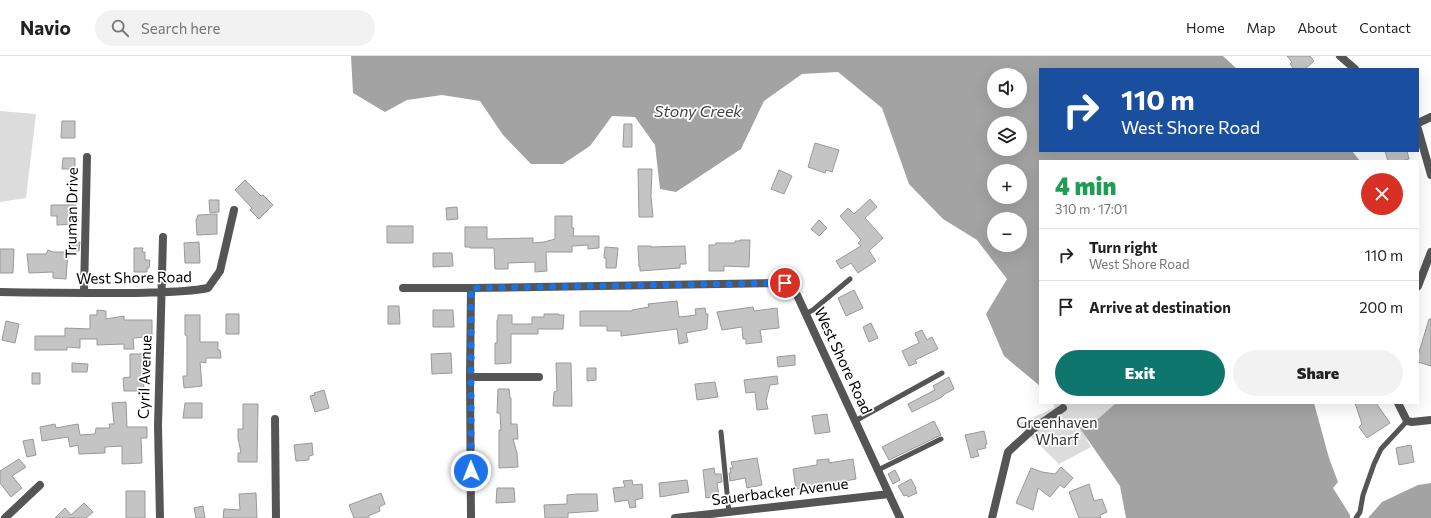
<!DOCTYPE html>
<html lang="en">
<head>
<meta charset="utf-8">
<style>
	:root { --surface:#fff; --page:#f2f2f2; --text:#222; --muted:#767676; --line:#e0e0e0; --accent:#0f766e }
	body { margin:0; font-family:Commissioner,sans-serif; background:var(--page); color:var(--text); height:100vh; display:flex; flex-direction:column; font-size:15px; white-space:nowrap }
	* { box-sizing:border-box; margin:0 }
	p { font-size:13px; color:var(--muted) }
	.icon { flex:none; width:22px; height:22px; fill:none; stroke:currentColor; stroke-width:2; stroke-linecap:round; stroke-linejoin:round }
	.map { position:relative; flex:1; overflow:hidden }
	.drawer { position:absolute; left:1039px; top:104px; width:380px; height:244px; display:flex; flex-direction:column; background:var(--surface); border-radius:0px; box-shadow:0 4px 16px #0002 }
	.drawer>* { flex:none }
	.banner { position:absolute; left:1039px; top:12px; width:380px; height:84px; border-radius:0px; box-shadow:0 4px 16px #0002; background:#1a4fa0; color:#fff; overflow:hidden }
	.buttons { position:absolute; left:987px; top:12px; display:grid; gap:8px }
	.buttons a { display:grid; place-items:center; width:40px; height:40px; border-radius:50%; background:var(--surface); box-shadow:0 4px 16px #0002; font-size:20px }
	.pin { position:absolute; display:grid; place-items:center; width:34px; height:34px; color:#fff; margin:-17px; border:2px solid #fff; border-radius:50%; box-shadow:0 1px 4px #0007 }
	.me { position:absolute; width:44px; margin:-22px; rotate:359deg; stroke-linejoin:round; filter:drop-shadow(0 0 3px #0008) }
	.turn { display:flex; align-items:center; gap:14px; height:84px; padding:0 16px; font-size:18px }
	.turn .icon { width:52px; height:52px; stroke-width:2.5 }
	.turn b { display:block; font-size:28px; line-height:34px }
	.round { display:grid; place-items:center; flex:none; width:42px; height:42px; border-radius:21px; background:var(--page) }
	.head { display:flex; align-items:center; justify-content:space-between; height:68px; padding:0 16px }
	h1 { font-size:24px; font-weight:800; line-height:30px; color:#1e9e55 }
	.cta { display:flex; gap:8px; margin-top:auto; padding:8px 16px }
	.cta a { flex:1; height:46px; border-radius:24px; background:var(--accent); color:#fff; font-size:16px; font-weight:800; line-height:46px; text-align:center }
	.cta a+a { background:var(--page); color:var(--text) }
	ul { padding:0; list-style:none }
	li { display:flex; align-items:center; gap:12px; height:52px; padding:0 16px; border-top:1px solid var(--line) }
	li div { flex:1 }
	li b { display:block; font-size:15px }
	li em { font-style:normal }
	header { display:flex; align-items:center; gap:24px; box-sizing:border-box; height:56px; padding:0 20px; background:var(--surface); border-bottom:1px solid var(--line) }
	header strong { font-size:19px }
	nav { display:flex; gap:22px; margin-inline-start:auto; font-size:14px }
	.search { width:280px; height:36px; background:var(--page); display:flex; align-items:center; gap:10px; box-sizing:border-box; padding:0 14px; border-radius:22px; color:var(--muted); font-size:15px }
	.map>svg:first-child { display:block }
	.green { fill:#dcdcdc }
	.water { fill:#a3a3a3; fill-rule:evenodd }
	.building { fill:#c4c4c4; stroke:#999 }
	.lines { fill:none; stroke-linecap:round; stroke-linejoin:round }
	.service { stroke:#555; stroke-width:5 }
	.minor { stroke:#555; stroke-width:8 }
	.route { stroke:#1a73e8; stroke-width:7; stroke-dasharray:0 12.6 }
	.labels { text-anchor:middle; stroke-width:3.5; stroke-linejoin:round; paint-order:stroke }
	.street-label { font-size:15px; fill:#000; stroke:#fff }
	.park-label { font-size:15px; fill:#333; stroke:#fff }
	.water-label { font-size:16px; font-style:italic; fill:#444; stroke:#fff }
</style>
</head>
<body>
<header>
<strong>Navio</strong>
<div class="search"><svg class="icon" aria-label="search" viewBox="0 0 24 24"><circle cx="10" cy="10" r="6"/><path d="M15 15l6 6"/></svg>Search here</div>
<nav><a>Home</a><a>Map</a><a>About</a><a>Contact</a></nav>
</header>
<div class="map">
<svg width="1431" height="462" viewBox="0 0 1431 462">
	<rect width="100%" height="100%" fill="#fff"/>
	<path class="green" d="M0,55L36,58L26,142L0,146Z
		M1053,347H1116L1092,368L1080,371L1091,391L1059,408L1018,368L1054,352Z"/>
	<path class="water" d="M351,0H1223L1237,13H1040V95H1352L1360,105H1040V330L1004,300L986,258L1007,223L977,184L943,163L909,128L882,52L838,16L802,18L764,45L741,93L676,136L660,133L655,89L635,61L612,60L590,90L563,108H531L503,79L480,45L442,39L407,44L385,56L353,37ZM994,19H1020V45H994ZM994,67H1020V93H994ZM994,115H1020V141H994ZM994,163H1020V189H994Z
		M1116,347H1314L1329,402L1338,426L1333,432L1350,459V462H1126L1120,430L1079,371L1092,368Z
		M1431,427V462H1368L1382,446L1418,429Z"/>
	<path class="building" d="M1287,0H1310L1314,5L1305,13H1294L1290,8L1292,6Z
		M62,65H75V82H61Z
		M624,68H632V91H623Z
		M815,87L839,94L832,116L826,114L825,117L808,111Z
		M1385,95H1407L1409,103L1401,105H1388Z
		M63,102H75V113H62Z
		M638,113H652L651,140L653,161H639Z
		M779,114L792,120L784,138L771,133Z
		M245,124L261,140L263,139L273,149L259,163L250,154L252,152L235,134Z
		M870,143L877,151L865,162L883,182L869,195L876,205L858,217L851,207L841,213L836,205L861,190L858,187L861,184L840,160L848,152L854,158Z
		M209,144H219V156L210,157Z
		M51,149H76V168L57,169V160H51Z
		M457,151L458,163L447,164L446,152Z
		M217,158V178L197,179L196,163H197L198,159Z
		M555,160H572V172H574L573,180H599V192L588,193V189L572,190V196H546L547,215L535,216V206L508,207V213H495L494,192H470V191H465V171H487V183L533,182V187L544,186L555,183Z
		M819,164L827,172L819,180L811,173Z
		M387,170H413V187H387Z
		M740,184H750L749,211L724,210V215H709V189H715L716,187H735V185H740Z
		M69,186H80L79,195H69Z
		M199,186L200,207H185L184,187Z
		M638,190H651V191L685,190L686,208H680V212L640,215V210L639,211Z
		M605,191L618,192L616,212H606V202H604Z
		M134,192H143L142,196H145V204H150L149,212H147V216H134Z
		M0,193H14L13,217H0Z
		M48,194L53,196H68L66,223L53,222V216L29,217L27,198H46Z
		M433,197H452L453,210L433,211Z
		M854,234L863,252L846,260L838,242Z
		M677,245L679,261L696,259L695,253L705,252L706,258H708L707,273L686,277L688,286L679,288L677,273L621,280V275H607V270H580V255H632V254L649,251L648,248Z
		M388,250H399L400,268H388Z
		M753,251L754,255L777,252L779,272L760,274L762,286L746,288V283H743L742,271L722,274L717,256Z
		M97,254L106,255V263L124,260V264H152V281L133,282L134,293H124V288L97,289V283H80V292L67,291V294H35V280H65V272L90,273V259H97Z
		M433,254H453L454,271H433Z
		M226,258H239V278H226Z
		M544,258H559V259H564L563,273H538V278H511V307L495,308V287H497V264H498V259H512V268H532V261H544Z
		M185,259H200V286H218V294H220L221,302H206V307L200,306L202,330L184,332L183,320H187V280L185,279Z
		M1429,263H1431V310L1418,306V300Z
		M6,265L19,268L15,287L2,284Z
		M871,267L878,282L869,286L863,271Z
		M922,274L927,284L932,281L938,293L915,304L917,307L909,310L902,295L919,287L915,277Z
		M451,297L452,317L432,318L431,298Z
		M130,298H144L146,312H143L144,335H124L123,322L130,321Z
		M795,299V309L778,311L777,301Z
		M72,307L88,308L87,316H72Z
		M556,307H571L572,350H553L554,336L557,335Z
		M587,312H596V324L587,325Z
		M32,317H40V328H32Z
		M777,320L778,328L770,329L766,345L768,353L757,354L755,336L746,337L744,324Z
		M949,321L954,333L945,338L942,341L912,356L908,348L935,334L933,330Z
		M715,326L718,341L697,344L695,328Z
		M498,333H509L510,342H511V368H517L518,383H513L517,397L518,411L499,412V374H501L500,357H497Z
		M324,334L329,352L315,356L310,340L315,339L314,337Z
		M126,346L127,371H147V382H141L142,407L122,408V390L105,391V397L79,398L78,389L70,391L68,381L42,385L40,371L55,368L56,372L78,368L80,379L95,378L96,372H110L109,368H114L112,347Z
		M185,347H202V362H183Z
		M1355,347H1376L1390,367L1367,382L1359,371L1362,368Z
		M243,348H258L257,406H238V397H241L238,382V373H243Z
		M827,358L830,376L815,378L812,360Z
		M934,365L941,379L889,404L882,391Z
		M984,375L987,388L985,389L986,392L977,394L979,400L971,402L965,379Z
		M33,383L36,399L27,401L23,385Z
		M312,387L313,399L309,400V404L296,405L294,389Z
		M1411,389L1414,406L1399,409L1396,392Z
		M757,402L762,429L747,432L745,422L730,425L729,417H731L730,412H733L731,406Z
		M19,403L26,411L12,420L22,432L11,441L0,427V415Z
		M829,403V407L853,403L856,423L829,428L796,433L793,413L817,409V404Z
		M1061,411L1073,422L1064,432L1060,429L1050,441L1038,432L1033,454L1016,447L1031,412L1042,416L1055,418Z
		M714,412L715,418H721L722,426L717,427L719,440L706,442L703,414Z
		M895,414L900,424L893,428L888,418Z
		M911,423L916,432L915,433L917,437L908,441L907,439L904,440L898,430Z
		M632,424L633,429L642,428L643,442L635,444L636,451L630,452L628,444L615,446L613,432L625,431L623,425Z
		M687,424L689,436L660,441L659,427Z
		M1089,428L1094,445L1102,443L1107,456L1100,459L1101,462H1079L1069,436Z
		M497,432H514L515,446L496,447Z
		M126,435H145V462H126Z
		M256,437L257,462H223L224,453L240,454L239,438Z
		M381,437L385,448L379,451L380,455L368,460L369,462H354L349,449Z
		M577,438H597L598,455L568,457V462H545L544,449L567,448V439Z
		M84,447L93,456L86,462H55L65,452L71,459Z
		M203,450L205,462H196L194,452Z"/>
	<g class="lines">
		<path class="service" d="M805,258L813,254L850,223
			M855,365L942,317
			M721,376L729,457
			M878,414L941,383
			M1356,462L1360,456L1363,439L1374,408L1381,393L1407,365"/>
		<path class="minor" d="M1340,0L1355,13
			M1418,67L1431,61
			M1418,73L1431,119
			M1418,230L1431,196
			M403,232H471L785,227L792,232L797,239L900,462
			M471,232L470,321L471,462
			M0,236C44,237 88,237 132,237C157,236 183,237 208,232L220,215L234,154
			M84,237L87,101
			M470,321H539
			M1398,347L1407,365L1412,366L1431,364
			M275,363L276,462
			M5,462L40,429
			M160,462L158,370L163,181
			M675,462L889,438
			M992,462L1008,396L1033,373L1063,352"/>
	</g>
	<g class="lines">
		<path class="route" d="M471,415V232L785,227"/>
	</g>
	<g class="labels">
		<g class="street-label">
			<text transform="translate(72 157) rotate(-89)" y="5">Truman Drive</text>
			<text transform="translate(134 222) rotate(-1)" y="5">West Shore Road</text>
			<text transform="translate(843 305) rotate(65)" y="5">West Shore Road</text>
			<text transform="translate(145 321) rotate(-88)" y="5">Cyril Avenue</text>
			<text transform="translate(780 436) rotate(-7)" y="5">Sauerbacker Avenue</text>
		</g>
		<g class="park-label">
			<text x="1057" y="372">Greenhaven<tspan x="1057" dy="17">Wharf</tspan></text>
		</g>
		<g class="water-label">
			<text x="698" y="61">Stony Creek</text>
		</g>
	</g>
</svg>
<div class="buttons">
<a><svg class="icon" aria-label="sound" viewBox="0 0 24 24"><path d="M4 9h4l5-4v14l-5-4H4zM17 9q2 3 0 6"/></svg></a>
<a><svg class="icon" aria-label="layers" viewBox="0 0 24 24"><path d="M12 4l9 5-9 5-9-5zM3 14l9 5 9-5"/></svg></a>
<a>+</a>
<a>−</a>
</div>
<div class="pin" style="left:785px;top:227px;background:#d93025"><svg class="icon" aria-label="arrive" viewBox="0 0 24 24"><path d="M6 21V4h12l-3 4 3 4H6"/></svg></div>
<svg class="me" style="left:471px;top:415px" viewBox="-20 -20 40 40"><circle r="17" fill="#1a73e8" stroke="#fff" stroke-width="3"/><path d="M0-11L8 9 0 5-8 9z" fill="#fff"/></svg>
<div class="banner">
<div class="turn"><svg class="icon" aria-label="right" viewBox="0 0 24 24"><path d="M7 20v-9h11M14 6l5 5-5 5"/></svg><div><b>110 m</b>West Shore Road</div></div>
</div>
<section class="drawer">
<div class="head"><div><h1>4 min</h1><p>310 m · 17:01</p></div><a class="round" style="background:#d93025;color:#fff"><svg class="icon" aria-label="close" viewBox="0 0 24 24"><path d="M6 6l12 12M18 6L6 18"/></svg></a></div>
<ul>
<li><svg class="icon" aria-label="right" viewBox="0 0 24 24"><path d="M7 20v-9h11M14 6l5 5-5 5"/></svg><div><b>Turn right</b><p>West Shore Road</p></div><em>110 m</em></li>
<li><svg class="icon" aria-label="arrive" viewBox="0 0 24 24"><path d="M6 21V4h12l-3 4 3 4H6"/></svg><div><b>Arrive at destination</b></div><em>200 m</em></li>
</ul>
<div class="cta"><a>Exit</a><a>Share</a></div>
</section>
</div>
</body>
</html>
